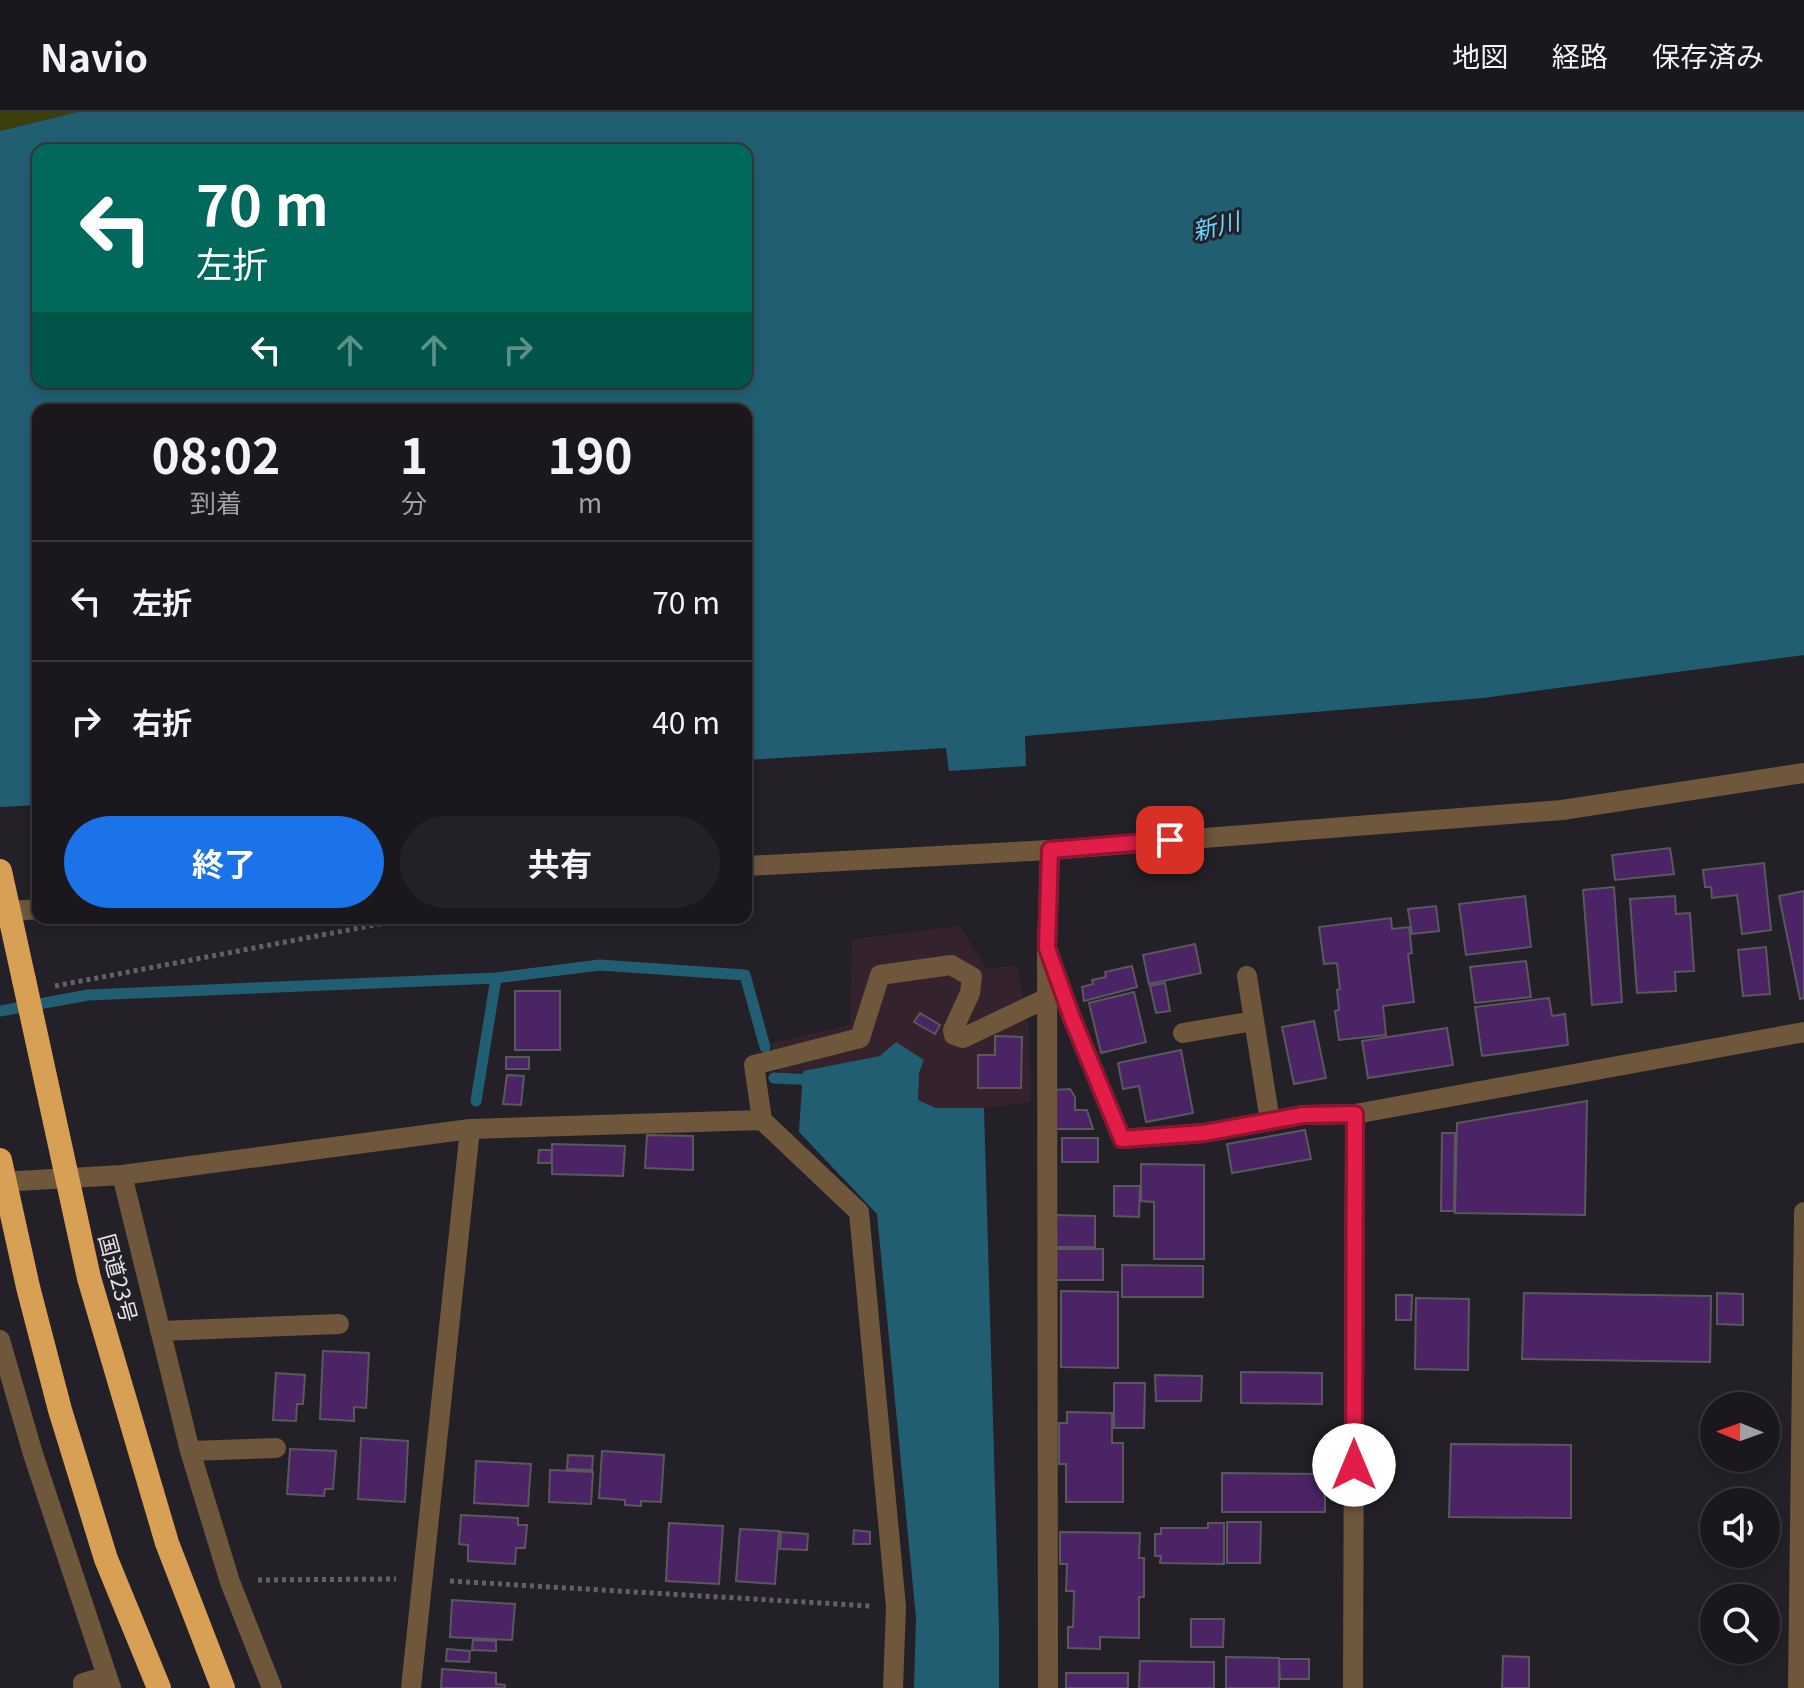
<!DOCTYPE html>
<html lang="ja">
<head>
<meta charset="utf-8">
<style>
	:root { --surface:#1b181d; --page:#242126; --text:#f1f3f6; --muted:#a0a0a4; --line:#39373b; --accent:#1a73e8 }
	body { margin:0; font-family:Georgia,"Noto Sans JP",serif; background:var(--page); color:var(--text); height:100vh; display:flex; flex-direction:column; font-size:30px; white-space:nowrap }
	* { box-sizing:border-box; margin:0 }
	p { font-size:26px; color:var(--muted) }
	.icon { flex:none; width:44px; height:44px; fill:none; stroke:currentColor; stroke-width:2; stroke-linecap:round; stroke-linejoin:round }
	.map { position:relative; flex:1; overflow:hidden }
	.sheet { position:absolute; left:32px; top:292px; width:720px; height:520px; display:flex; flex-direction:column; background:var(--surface); border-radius:16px; box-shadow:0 4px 12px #0003,0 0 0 2px var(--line) }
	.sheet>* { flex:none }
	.banner { position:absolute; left:32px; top:32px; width:720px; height:244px; border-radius:16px; box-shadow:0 4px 12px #0003,0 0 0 2px var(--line); background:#00695c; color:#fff; overflow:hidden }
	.needle { width:52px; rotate:271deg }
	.controls { position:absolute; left:1700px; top:1280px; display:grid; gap:16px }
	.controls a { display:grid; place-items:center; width:80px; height:80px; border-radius:50%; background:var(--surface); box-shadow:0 4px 12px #0003,0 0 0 2px var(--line); font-size:40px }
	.pin { position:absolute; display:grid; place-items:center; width:68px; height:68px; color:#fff; margin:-34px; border-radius:16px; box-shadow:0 4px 12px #0006 }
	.me { position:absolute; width:88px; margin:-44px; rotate:0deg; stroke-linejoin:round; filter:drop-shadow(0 0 6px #0008) }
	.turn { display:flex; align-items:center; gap:28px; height:168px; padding:0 32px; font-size:36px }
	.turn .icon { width:104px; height:104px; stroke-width:2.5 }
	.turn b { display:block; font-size:56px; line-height:68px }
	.lanes { display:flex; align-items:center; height:76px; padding:0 32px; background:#0003; justify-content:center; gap:40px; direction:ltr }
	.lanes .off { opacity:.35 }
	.eta { display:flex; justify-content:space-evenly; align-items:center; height:136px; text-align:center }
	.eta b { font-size:48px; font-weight:700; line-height:56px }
	.action { display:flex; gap:16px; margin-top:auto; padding:16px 32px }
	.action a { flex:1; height:92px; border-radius:48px; background:var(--accent); color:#fff; font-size:32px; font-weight:700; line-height:92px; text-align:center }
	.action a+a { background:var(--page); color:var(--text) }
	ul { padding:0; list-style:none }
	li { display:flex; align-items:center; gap:24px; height:120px; padding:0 32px; border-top:2px solid var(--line) }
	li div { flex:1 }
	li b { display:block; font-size:30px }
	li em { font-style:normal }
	header { display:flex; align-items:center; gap:48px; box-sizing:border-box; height:112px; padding:0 40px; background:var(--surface); border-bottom:2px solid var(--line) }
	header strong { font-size:38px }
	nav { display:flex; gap:44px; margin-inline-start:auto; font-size:28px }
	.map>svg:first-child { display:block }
	.industrial { fill:#34232d }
	.green { fill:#3c3f09 }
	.water { fill:#225e72; fill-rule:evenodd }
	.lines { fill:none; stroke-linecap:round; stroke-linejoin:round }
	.stream { stroke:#225e72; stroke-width:11 }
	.building { fill:#4a2465; stroke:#5b575f; stroke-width:2 }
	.path { stroke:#636066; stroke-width:5; stroke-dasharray:4 4; stroke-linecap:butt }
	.minor { stroke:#6e573b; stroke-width:20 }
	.highway { stroke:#d8a055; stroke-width:24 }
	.highway-bridge { stroke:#d8a055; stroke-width:24 }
	.route-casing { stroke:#92132f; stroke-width:20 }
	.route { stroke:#e11d48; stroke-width:14 }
	.labels { text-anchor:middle; stroke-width:6; stroke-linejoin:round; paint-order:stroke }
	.street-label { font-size:22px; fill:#e5e3e8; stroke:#242027 }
	.water-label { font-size:24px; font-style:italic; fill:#67d7fe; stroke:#242027 }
</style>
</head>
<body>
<header>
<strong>Navio</strong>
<nav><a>地図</a><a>経路</a><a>保存済み</a></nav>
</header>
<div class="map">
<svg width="1804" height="1576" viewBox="0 0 1804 1576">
	<rect width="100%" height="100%" fill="#242027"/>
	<path class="industrial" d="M960,814L986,856L1017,854L1029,914L1031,990L984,996H936L918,988L919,961L924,948L896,931L881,944L803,959L780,961L771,931L850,913L852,827Z"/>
	<path class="green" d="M0,0H78L0,19Z"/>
	<path class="water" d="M78,0H1804V543L1483,586L1025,624L1026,654L949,659L946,636L746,648V298H38V693L0,695V19ZM38,38H746V270H38Z
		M896,930L924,948L919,961L918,988L936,996H984L999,1517V1576H914L916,1506L877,1102L799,1020L803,959L880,944Z"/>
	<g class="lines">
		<path class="stream" d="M0,899L88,883L496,866L600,853L745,863L765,935
			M774,966L816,968
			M476,989L496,866"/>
	</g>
	<path class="building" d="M1670,736L1674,762L1615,768L1612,743Z
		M1764,751L1771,818L1742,822L1737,783L1712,786L1711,775H1705L1703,758Z
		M1614,775L1622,890L1592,893L1583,778Z
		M1804,779V886L1800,887L1779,784Z
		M1525,784L1531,835L1466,843L1459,792Z
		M1675,784L1676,802L1690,801L1694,859L1675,860L1676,879L1637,881L1630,787Z
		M1436,794L1439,819L1412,822L1408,797Z
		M1391,806L1392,817L1409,815L1412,841L1408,842L1414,890L1383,894L1386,923L1339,928L1335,899L1339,898L1337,878L1340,877L1337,851L1324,852L1319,815Z
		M1195,832L1201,861L1149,872L1143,843Z
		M1766,835L1770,882L1743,884L1738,838Z
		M1526,849L1531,885L1475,891L1470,855Z
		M1132,854L1137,875L1084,889L1082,875L1093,872L1092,868L1106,865L1105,860Z
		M1165,871L1170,899L1156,901L1150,874Z
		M515,879H560V938H515Z
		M1134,880L1146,930L1101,941L1089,891Z
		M1549,886L1552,904L1565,902L1568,933L1482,944L1475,895Z
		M920,901L940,913L935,922L914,910Z
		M1314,909L1326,966L1294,972L1282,915Z
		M1447,916L1453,953L1368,966L1362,929Z
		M995,924L1022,925L1021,976H978V943H995Z
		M1181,938L1193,1001L1146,1010L1139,974L1123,977L1118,951Z
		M506,945H529V957H506Z
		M507,963L524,964L521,993L503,992Z
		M1070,977L1075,985V998H1087L1093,1017H1054V978Z
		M1587,989L1585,1103L1455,1101L1457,1011Z
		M1305,1018L1311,1047L1232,1061L1227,1032Z
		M1442,1021H1455L1454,1099H1441Z
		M647,1023L693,1024V1058L645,1056Z
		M1062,1026H1098V1050H1062Z
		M552,1032L625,1034L623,1064L552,1062Z
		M539,1038H552L551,1051H538Z
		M1141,1052L1204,1053V1147H1154V1090L1141,1089Z
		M1114,1074H1140L1139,1105L1114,1104Z
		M1055,1103L1095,1104V1135H1055Z
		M1055,1137H1103V1168H1055Z
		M1122,1153L1203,1154V1185H1122Z
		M1061,1179L1118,1180V1256L1061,1255Z
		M1524,1181L1711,1184L1710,1250L1522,1247Z
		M1717,1181L1743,1182V1213L1717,1212Z
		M1396,1183H1412L1411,1208H1396Z
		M1416,1186L1469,1187L1468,1258L1415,1257Z
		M323,1239L369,1241L366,1296L354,1295V1309L320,1307Z
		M1241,1260L1322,1261V1292L1241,1291Z
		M276,1261L305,1263L303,1292H297L296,1309L273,1308Z
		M1155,1263L1202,1264L1201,1289H1156Z
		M1114,1271H1145L1144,1316H1114Z
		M1067,1300L1112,1301V1331H1123V1390H1066V1352H1059V1311H1067Z
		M361,1326L408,1329L405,1390L358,1387Z
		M1451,1332L1571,1333V1406L1449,1405Z
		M290,1337L336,1339L333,1377H325L324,1384L287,1382Z
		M602,1339L664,1343L661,1390L641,1389V1394L625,1393V1388L599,1386Z
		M568,1343L593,1344L592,1358L567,1357Z
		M476,1349L531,1352L528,1394L474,1391Z
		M550,1358L593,1360L591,1392L549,1390Z
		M1222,1361L1325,1362V1400H1222Z
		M461,1403L518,1406V1413H527L525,1436H516L515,1452L468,1449V1433L459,1432Z
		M1227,1410H1261L1260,1451H1227Z
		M669,1411L723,1414L719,1472L666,1469Z
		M1208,1411H1224V1452L1160,1451L1161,1444H1155V1422H1161V1416H1208Z
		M740,1417L779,1419L775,1472L736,1469Z
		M854,1418L870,1420V1432H853Z
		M781,1420L808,1422L807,1438L780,1437Z
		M1060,1420L1140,1421L1139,1446H1144V1485H1139V1526L1100,1525V1537L1068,1536V1515H1073L1074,1479H1066L1067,1452H1060Z
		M452,1488L515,1492L512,1528L450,1525Z
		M1191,1507H1224L1223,1535H1191Z
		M473,1528L496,1529V1539L472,1538Z
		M447,1537L470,1539L469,1550L446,1549Z
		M1503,1544L1529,1545V1576H1502Z
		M1226,1545L1279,1546V1576H1226Z
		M1279,1547H1309V1567H1280Z
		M1140,1549L1214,1550V1576H1139Z
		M442,1557L496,1561V1572L505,1573V1576H441Z
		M1066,1561H1128V1576H1066Z"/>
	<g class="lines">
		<path class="path" d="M55,874L411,806
			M258,1468L396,1467
			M450,1469L871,1494"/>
		<path class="minor" d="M746,754L1050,738L1562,698L1804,661
			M0,800L38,797
			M1047,836L1072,906L1122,1027L1204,1021L1303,1003L1355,1002L1804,920
			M1247,864L1270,1009
			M1183,921L1254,909
			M122,1063L470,1017L762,1008
			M0,1070L122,1063L190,1339L230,1470L272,1576
			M160,1219L339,1212
			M0,1228L33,1342L111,1576
			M190,1339L276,1336
			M83,1576V1571L106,1564
			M411,1576L470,1017
			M893,1576L896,1495L859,1100L762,1008L754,953L860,926L880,863L951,853L972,865L970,881L953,918L954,923L963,926L1047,886
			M1048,1576L1047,836L1050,738
			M1353,1576L1355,1002
			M1798,1576L1804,1100"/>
		<path class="highway" d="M0,759L24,868"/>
		<path class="highway-bridge" d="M24,868L89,1166L167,1431L223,1576
			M0,1048L28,1175L60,1298L106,1447L159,1576"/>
	</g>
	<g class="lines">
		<g class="route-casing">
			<path id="route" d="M1170,728L1050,738L1047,836L1072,906L1122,1027L1204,1021L1303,1003L1355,1002L1354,1353"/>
		</g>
		<use href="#route" class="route"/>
	</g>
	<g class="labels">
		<g class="street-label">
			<text transform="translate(118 1166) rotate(75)" y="8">国道23号</text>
		</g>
		<g class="water-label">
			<text transform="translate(1216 115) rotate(-14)" y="8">新川</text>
		</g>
	</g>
</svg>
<div class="controls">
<a><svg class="needle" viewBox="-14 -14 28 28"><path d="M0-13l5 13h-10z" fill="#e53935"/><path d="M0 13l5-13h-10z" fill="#a0a0a4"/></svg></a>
<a><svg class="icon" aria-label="sound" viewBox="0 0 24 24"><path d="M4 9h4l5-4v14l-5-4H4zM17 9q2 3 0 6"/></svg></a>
<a><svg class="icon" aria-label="search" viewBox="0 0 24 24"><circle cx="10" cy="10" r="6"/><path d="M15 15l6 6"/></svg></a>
</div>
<div class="pin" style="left:1170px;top:728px;background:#d93025"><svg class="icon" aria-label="arrive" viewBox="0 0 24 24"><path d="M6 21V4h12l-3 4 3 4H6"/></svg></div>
<svg class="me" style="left:1354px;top:1353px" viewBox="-20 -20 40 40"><circle r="19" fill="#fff"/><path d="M0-13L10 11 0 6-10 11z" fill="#e11d48"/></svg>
<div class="banner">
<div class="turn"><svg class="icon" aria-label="left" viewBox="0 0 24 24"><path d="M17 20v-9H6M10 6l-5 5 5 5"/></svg><div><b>70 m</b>左折</div></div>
<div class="lanes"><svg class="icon" aria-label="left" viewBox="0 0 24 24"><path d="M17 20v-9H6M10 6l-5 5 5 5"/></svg><svg class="icon off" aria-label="ahead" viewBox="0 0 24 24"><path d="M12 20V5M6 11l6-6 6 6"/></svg><svg class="icon off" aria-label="ahead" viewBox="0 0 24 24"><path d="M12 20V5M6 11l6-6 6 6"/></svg><svg class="icon off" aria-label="right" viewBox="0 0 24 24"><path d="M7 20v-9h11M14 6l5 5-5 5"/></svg></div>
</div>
<section class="sheet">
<div class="eta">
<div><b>08:02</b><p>到着</p></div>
<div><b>1</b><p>分</p></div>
<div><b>190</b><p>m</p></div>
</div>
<ul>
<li><svg class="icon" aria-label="left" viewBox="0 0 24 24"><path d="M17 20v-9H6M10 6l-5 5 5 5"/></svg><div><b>左折</b></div><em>70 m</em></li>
<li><svg class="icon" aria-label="right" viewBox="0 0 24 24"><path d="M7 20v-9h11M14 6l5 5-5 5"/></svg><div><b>右折</b></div><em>40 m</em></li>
</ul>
<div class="action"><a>終了</a><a>共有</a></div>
</section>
</div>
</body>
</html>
